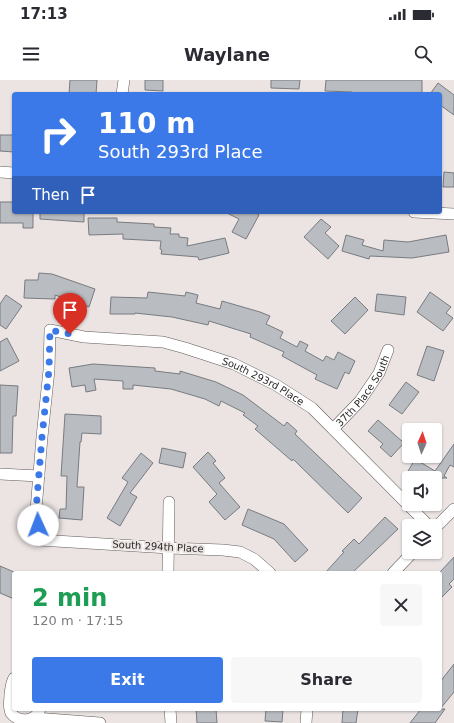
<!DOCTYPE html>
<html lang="en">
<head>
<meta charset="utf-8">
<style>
	:root { --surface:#fff; --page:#f7f7f7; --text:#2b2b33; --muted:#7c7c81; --accent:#3c79e8 }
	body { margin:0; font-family:"DejaVu Sans",sans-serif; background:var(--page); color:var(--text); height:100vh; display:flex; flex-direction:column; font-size:15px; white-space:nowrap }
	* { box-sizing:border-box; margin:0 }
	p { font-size:13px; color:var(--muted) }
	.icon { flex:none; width:22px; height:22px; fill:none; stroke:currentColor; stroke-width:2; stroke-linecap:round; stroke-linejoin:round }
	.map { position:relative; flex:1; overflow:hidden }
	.panel { position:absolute; left:12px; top:491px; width:430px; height:140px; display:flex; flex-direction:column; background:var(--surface); border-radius:4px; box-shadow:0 1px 3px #0004 }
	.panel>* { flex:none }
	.guide { position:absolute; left:12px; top:12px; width:430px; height:122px; border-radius:4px; box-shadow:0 1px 3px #0004; background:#3c79e8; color:#fff; overflow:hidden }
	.needle { width:26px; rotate:3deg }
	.fabs { position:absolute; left:402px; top:343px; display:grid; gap:8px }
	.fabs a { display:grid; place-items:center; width:40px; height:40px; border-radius:4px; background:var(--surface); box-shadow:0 1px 3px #0004; font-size:20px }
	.pin { position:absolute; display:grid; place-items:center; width:34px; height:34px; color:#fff; margin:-41px -17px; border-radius:50% 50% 50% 0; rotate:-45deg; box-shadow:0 0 4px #0007 }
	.pin .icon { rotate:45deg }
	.me { position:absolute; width:44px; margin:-22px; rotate:358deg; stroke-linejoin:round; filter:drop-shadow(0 0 3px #0008) }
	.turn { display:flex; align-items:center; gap:14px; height:84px; padding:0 20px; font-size:18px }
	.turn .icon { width:52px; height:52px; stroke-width:2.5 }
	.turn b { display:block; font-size:28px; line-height:34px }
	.then { display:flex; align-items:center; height:38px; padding:0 20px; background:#0003; gap:8px; font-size:15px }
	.round { display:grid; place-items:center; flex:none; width:42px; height:42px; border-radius:4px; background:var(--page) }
	.headline { display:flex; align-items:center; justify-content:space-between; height:68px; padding:0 20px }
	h1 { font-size:24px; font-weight:700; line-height:30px; color:#1e9e55 }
	.primary-button { display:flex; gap:8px; margin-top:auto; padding:8px 20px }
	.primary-button a { flex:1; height:46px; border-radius:4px; background:var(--accent); color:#fff; font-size:16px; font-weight:700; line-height:46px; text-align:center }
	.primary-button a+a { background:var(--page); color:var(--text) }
	.status { display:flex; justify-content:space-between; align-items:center; height:28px; padding:0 20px; background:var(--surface); direction:ltr }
	.status svg { height:11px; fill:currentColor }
	header { display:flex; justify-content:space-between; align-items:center; height:52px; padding:0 20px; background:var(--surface); font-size:18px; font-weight:700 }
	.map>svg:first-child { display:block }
	.building { fill:#b9bcc1; stroke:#787b80 }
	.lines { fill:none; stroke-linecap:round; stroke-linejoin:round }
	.street-casing { stroke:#615b59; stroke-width:12 }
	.street { stroke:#fff; stroke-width:11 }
	.route { stroke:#3c79e8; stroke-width:7; stroke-dasharray:0 12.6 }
	.labels { text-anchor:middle; stroke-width:4; stroke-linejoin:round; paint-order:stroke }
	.street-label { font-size:10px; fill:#2a2827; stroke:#ebe4e3 }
</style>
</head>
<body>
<div class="status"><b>17:13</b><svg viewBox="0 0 49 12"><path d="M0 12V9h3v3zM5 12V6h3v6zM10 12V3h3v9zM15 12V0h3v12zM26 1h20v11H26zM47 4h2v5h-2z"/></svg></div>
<header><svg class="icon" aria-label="menu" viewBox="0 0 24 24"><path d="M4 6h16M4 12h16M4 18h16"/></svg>Waylane<svg class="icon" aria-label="search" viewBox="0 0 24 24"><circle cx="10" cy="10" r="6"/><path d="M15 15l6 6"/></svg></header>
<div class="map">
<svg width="454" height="643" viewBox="0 0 454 643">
	<rect width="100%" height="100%" fill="#ebe4e3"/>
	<path class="building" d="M70,0H97L96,14H69Z
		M145,0H163V11L145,10Z
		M271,0H300L299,9L271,8Z
		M326,0H422V14H352V12L325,11Z
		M438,3L454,15V35L440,25V14H430Z
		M0,55H14V72L0,71Z
		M444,92L454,93V107H443Z
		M0,122H14V132H33V148H23V143H0Z
		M40,132H84V142L40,139Z
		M225,132H254L259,135L246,159L232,152L239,139Z
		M88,138H117V142L154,144V147L171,148L170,154H179V157L188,158L187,166L225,158L229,173L199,180L198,177L161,174L162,170L160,169L161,161L123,159V154L89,155Z
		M321,139L331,147L325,153L339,166L328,179L304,157Z
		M346,155L364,160L362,165L383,171L384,160L408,162L446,155L449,172L412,178L370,176L369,179L342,171Z
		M39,193L52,194L95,209L89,227L55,215V219L24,218L25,200H38Z
		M148,212L185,216L186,212L198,215L196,223L220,229L222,221L260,232L270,236L266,244L283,252L280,258L297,267L300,261L308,265L305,271L323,281L326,276L334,280L338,272L355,281L349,294L345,292L337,309L315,299L317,295L282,276L284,272L250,257L251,254L209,241L208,245L172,237L135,233V234H110L111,217L147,218Z
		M430,212L451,227L446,233L453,238L443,251L417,232Z
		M377,214L406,217L404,235L375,231Z
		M6,215L22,226L6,249L0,245V224Z
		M355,217L368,230L345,254L331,241Z
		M7,258L19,281L0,291V262Z
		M427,266L444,271L434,301L417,295Z
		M93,284L155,288V291L180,294V291L216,302L243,315L284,346L287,342L297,351L295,354L362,418L348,433L293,379L292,381L255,349L258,346L243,335L245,333L221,321L219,326L205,319L171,309L133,305V309H123V301L94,299L96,310L86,312L85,305L72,307L69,288Z
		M406,302L419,312L402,334L389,325Z
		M0,305L18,306L16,336H13L12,373H0Z
		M65,334L101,336V354L82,353L81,362H80L77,407H84L82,440L59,438L60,429H66L67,396H61Z
		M378,340L404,363L391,377L380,367L383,364L368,351Z
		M454,364V387L450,385L444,396L447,398H442L435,411V398H417L407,393L415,379L435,391Z
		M162,368L186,373L183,388L159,383Z
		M208,372L216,381L213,383L225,398L219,403L240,427L225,440L209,422L217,414L193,387Z
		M141,373L153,383L130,413L137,417L120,446L107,438L128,402L122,398Z
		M248,429L284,444L308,470L295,482L274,459L242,445Z
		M385,437L398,449L352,493H325L344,472L342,471L354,459L359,464Z
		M454,477V499L449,504L452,507L440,519V492Z
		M0,486L14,492V519L0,513Z
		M454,584V612L440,629H445L435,643H410L421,629H440V602Z
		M196,629H216L217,643H197Z
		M266,629H283L282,642L265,641Z
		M343,629H358L356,643H342Z"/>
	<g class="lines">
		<g class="street-casing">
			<g id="street">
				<path d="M122,14L124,0"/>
				<path d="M0,92L14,93"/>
				<path d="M414,132L454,134"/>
				<path id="s1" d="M333,349L360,321L379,293L388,270"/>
				<path d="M0,394L39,396"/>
				<path d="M435,448L454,429"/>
				<path d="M168,493L169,422"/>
				<path id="s2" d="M270,493L254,479L240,472L223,470L169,468L39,460L36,430L42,357L49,290L50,250L84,257L163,262L185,268L234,284L276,305L312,328L429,446"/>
				<path d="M393,493L413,472"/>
				<path d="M14,598C11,603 11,608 10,614C10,620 8,627 11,633C18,643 36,642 40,629"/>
				<path d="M170,629L171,643"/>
				<path d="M35,638L100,643"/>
				<path d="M306,643L307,629"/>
			</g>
		</g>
		<use href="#street" class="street"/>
	</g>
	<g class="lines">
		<path class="route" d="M38,445L36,430L42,357L49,290L50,250L70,254"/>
	</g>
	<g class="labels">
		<g class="street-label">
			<text dy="4" stroke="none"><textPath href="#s2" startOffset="671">South 293rd Place</textPath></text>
			<text dy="4" stroke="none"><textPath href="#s1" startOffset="49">37th Place South</textPath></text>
			<text transform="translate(158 466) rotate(3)" y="4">South 294th Place</text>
		</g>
	</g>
</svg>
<div class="fabs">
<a><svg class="needle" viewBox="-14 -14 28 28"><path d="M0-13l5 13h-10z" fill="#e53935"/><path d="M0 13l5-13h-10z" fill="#7c7c81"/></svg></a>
<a><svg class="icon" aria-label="sound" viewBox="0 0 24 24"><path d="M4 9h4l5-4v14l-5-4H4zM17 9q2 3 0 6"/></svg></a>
<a><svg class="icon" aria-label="layers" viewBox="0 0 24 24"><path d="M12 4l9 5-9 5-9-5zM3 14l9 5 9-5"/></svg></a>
</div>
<div class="pin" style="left:70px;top:254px;background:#d93025"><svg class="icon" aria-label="arrive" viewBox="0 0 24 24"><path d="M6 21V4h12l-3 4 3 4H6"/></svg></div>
<svg class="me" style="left:38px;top:445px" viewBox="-20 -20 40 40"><circle r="19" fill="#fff"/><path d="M0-13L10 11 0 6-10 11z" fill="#3c79e8"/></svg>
<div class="guide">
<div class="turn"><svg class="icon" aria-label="right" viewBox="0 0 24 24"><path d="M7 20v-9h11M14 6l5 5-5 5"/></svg><div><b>110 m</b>South 293rd Place</div></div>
<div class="then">Then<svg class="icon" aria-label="arrive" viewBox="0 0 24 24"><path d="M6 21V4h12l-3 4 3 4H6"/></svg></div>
</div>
<section class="panel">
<div class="headline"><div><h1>2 min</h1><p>120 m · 17:15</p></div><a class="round"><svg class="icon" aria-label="close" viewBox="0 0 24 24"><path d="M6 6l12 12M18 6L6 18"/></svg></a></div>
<div class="primary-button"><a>Exit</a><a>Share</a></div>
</section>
</div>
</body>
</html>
